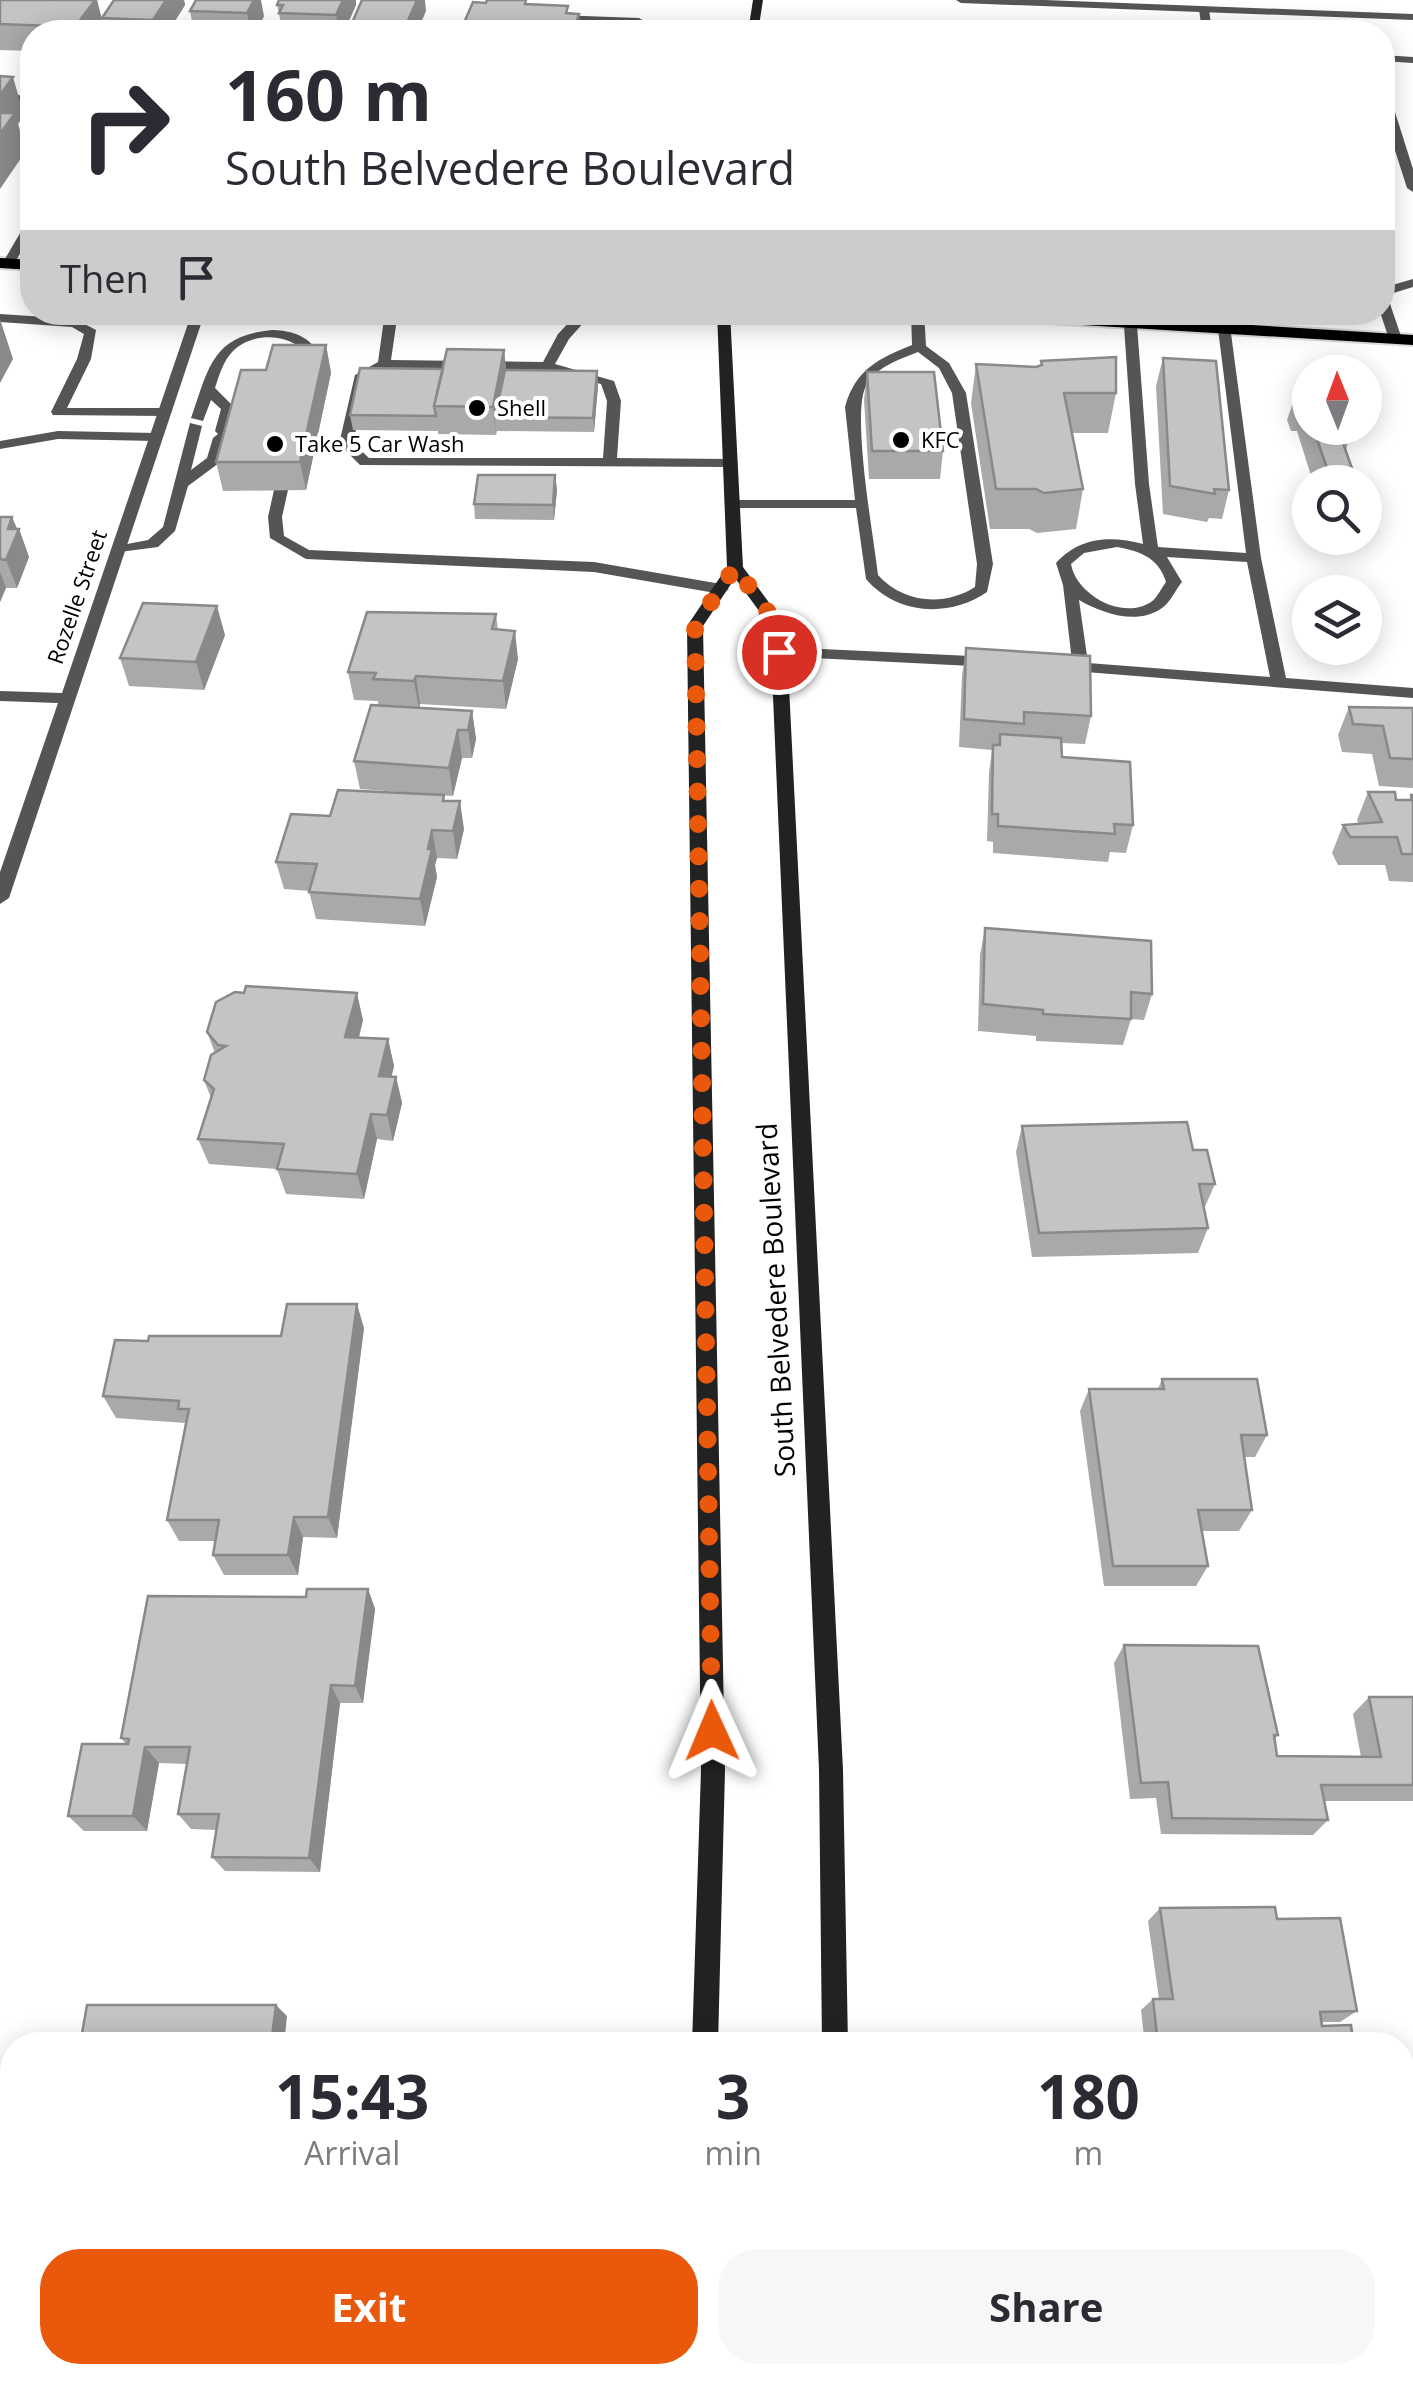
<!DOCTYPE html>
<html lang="en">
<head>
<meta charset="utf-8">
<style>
	:root { --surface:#fff; --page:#f7f7f7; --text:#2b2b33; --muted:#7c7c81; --accent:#ea580c }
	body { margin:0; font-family:"Open Sans",sans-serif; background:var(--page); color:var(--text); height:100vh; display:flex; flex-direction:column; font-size:38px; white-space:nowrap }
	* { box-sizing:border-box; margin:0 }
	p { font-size:32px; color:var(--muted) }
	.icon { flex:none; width:55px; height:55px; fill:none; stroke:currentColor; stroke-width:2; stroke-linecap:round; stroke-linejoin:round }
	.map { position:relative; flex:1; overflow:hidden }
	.details { position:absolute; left:0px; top:2032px; width:1415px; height:352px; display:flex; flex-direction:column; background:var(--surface); border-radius:40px 40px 0 0; box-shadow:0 5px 25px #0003 }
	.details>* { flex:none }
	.banner { position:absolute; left:20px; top:20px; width:1375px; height:305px; border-radius:40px; box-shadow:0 5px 25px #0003; background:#fff; color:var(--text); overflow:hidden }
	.needle { width:65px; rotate:359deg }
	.buttons { position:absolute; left:1292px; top:355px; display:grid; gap:20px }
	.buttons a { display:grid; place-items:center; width:90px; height:90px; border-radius:50%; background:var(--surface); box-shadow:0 5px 25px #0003; font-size:50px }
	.pin { position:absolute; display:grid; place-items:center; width:85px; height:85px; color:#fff; margin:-42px; border:5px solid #fff; border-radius:50%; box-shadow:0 2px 10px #0007 }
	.me { position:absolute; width:110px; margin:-55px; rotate:359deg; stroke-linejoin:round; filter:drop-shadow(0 0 8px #0008) }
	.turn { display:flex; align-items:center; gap:35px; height:210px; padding:0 40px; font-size:45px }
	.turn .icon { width:130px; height:130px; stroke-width:2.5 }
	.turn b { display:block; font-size:70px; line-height:85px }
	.then { display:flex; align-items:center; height:95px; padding:0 40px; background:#0003; gap:20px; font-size:38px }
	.eta { display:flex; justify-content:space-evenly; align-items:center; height:170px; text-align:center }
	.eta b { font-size:60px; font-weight:700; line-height:70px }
	.primary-button { display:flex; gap:20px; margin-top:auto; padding:20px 40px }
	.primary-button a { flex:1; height:115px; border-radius:40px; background:var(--accent); color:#fff; font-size:40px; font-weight:700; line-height:115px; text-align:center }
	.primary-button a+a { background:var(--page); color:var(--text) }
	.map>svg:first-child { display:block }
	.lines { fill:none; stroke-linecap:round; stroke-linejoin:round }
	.primary-casing { stroke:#dbdbdb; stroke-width:4 }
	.lane { fill:#555; fill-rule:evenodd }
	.street { fill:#555; fill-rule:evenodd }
	.secondary { fill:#222; fill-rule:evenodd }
	.primary { fill:#000; fill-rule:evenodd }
	.wall { fill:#a9a9a9 }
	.shaded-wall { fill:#898989 }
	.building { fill:#c4c4c4; stroke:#898989; stroke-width:2.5 }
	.route { stroke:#ea580c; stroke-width:18; stroke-dasharray:0 32.4 }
	.poi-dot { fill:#000; stroke:#fff; stroke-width:4 }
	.labels { text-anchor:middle; stroke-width:8; stroke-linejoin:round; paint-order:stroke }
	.far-poi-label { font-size:22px; fill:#000; stroke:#fff; text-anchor:start }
	.far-street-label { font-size:22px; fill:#000; stroke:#fff }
	.street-label { font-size:28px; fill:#000; stroke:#fff }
</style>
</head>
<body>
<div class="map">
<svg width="1413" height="2383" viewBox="0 0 1413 2383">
	<rect width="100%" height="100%" fill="#fff"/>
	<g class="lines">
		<g class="primary-casing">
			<path id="primary" d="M0,258L32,260V270L0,268Z
				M942,312H1039L1413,335V345L950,317Z"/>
		</g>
		<path class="lane" d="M1204,6L1209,9L1212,32H1202L1199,9Z
			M556,15L639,18L644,21L639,24L552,20L551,18Z
			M1382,55L1413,57V63L1382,61Z
			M1382,87L1388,90L1413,169V192L1407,188L1382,110Z
			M0,94L32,96V102L0,100Z
			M32,219V233L14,264L4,267L2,264L26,223Z
			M1413,279V287L1387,295L1402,339L1390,342L1380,312L1382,288Z
			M385,312H398L391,360L543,362L558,334L579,312H593L569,339L555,364L614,381L621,401L617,458L730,459L737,463L730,467L360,465L339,444L355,375L378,362ZM386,368L547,370L601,384L607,401L603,458H369L353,443L368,377Z
			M911,312H924L926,346L949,363L966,393L993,564L987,592C949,618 897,615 866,579L856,508H732L725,504L732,500H855L845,407C855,370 879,358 912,345ZM918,352L939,368L952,393L977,564L975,587C944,607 903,603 878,575C874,538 851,414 866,386C876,367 898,360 918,352Z
			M1123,312H1136L1149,484L1158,547L1246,553L1218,329L1230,326L1261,558L1286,678L1413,688V698L1060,670V662L1072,661L1063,585L1056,563C1079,537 1111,535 1143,544L1135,484ZM1117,547C1140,551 1159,558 1166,582C1162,587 1157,598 1151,602C1122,621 1076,594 1071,564L1084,553ZM1167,557L1247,562L1270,677L1088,663L1079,600C1102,613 1137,626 1162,608C1170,603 1176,589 1182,582Z
			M0,314L75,319L96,330L91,359L67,408H165L172,412L165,416L53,415L51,412L77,359L84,334L72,327L0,322Z
			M273,330C294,331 307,336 320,353L315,369H305L306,353C289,333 252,332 233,351C223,361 219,376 215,388L235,408L229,431L224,435L227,438L219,463L188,486L175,531L158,547L112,553V547L148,540L163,527L190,423L202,426L191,470L207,458L213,438L218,434L215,431L221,409L211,400L203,421L191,418C209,367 212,335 273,330Z
			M58,431L156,433L163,437L156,441L58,439L0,449V441Z
			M281,486L288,490L282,517L284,536L309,550L594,562L721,584L729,589L721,594L594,572L306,559L270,538L268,517L274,490Z
			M779,647L992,657L1000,662L992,667L773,656L771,652Z"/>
		<path class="street" d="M956,0H1045L1413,14V20L961,3Z
			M192,312H205L9,898L0,904V872L58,703L0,701V691L62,693Z"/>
		<path class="secondary" d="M753,0H763L758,32H748Z
			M717,312H730L743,567L786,626L843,1770L848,2045H822L819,1770L770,626L735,578L703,626L725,1770L718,2045H692L701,1770L687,626L727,567Z
			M680,2372H710V2383H680Z
			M825,2372H855L856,2383H826Z"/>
		<use href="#primary" class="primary"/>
	</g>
	<path class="wall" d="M0,0H97L103,24L97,32H32V51L0,50Z
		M114,0H184L185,5L168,32H106L102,18Z
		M196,0L264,16L256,32H194L190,11Z
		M279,0H356V5L344,32H283L277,5Z
		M326,345L331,373L306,490L223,491L216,462L266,370Z
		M504,350L506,370L598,386L594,432L497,431L496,435L438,434V431L353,430L350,415L443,369Z
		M1163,358L1229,490L1222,519L1209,518L1207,522L1163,514L1156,386Z
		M1041,361L1116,393L1108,433H1072L1083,489L1076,529L1037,533L1029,529H990L971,403L976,364L1036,367L1040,366Z
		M867,372L943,451L940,479H869L864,400Z
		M1298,388H1310V428H1347L1350,435L1346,450L1353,471L1349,482H1313L1297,431H1291L1287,420Z
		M555,475L557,490L554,520L475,519L474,504Z
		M0,517H12L17,529H19L29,557L17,588H6L0,602Z
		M496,614L498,630L518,659L506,709L420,704L419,708L472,711L476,739L472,758H462L453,796L360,789L354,761L378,706V701L354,700L348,672Z
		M225,635L204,690L129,686L120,658Z
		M966,648L1091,716L1085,744L1061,743L1062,757L1133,825L1126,853L1110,852L1108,862L993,853V842L987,841L989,773L992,750L959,747L962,676Z
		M1349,707L1413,708V788L1379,786L1372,754L1342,752L1338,735Z
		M1368,792L1396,800H1409L1411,795H1413V882L1389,881L1385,865H1338L1332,853L1343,825L1359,824L1357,820Z
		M445,801L464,829L457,859L437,858L435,865L437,877L425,926L316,919L309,891L284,889L276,862L330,816Z
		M985,928L1152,994L1144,1020L1131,1019L1123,1045L1036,1041V1036L978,1031L980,955Z
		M363,1020L359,1038L388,1039L394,1066L391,1077H396L402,1103L393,1141L377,1139L364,1199L286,1194L277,1169L209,1164L198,1139L211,1098L204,1080L215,1053L207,1032Z
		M1022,1126L1193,1150L1215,1184L1204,1209L1208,1228L1198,1253L1032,1257L1016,1152Z
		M364,1328L337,1538L303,1537L298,1575H224L213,1555L216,1541H179L167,1520L185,1423L116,1418L103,1396L148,1341L281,1336Z
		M1162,1379L1267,1435L1255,1457H1244L1252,1510L1239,1531H1202L1208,1566L1196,1586H1104L1080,1411L1089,1389H1158Z
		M368,1589L375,1609L363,1703H340L320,1872L225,1871L212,1857L217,1830L191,1829L178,1814L187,1764L159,1763L147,1831H84L68,1816L126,1744L121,1738L306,1597Z
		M1124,1645L1278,1735L1275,1739L1277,1756L1361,1757L1353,1714L1369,1697H1413V1801H1324L1328,1820L1313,1835L1161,1834L1156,1798L1130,1799L1114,1663Z
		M1160,1908L1277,1919L1357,2011L1340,2022H1322V2026L1353,2040L1379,2045H1145L1141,2010L1153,1999H1159L1148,1921Z
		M1402,2294H1413V2383H1203L1202,2372H1402Z"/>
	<path class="shaded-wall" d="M95,0H97L103,24L97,32H76L75,27Z
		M166,0H184L185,5L168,32H156L153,20Z
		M254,0H261L264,16L256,32H251L247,13Z
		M343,0H356V5L344,32H339L336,15Z
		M417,0H425L426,11L417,32H403Z
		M579,14L580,32H573Z
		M13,77L24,115L18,124L26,151L0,189V95Z
		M0,319L13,359L0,383Z
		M326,345L331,373L306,490L300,462Z
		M504,350L507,378L495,417L496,435L493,407Z
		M597,371L598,386L594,432L593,418Z
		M555,475L557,490L554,520L553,505Z
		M12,517L18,531L19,529L29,557L17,588L6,560L8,529Z
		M0,572L6,588L0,602Z
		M217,606L225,635L204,690L196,662Z
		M515,631L518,659L506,709L503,681Z
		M416,676L420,704L419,709L414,681Z
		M472,711L476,739L472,758L468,730Z
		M458,730L462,758L453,796L449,768Z
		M460,801L464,829L457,859L453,831Z
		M432,830L437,858L435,865L437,877L425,926L420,899Z
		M357,993L363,1020L352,1063L345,1037Z
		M388,1039L394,1066L386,1102L379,1076Z
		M396,1077L402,1103L393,1141L387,1115Z
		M371,1114L377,1139L364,1199L357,1174Z
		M357,1304L364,1328L337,1538L328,1517Z
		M294,1517L303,1537L298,1575L288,1555Z
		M368,1589L375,1609L363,1703L355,1686Z
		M331,1685L340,1703L320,1872L309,1858Z
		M145,1747L159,1763L147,1831L133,1816Z
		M276,2005L287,2016L284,2045H271Z"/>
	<path class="building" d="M0,0H95L75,27L0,24Z
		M114,0H166L153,20L102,18Z
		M196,0H254L247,13L190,11Z
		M279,0H343L336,15L279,13L283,5H277Z
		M362,0H417L403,32H348Z
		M487,0H526L525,4L568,6L566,13L579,14L573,32H460L473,2L486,3Z
		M0,76L13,77L0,95Z
		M0,113H15L0,134Z
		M273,345H326L300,462H216L241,370H266Z
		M447,349L504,350L493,407L434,406Z
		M1116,357V393H1064L1083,489L1044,493L1036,489H996L976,364L1036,367L1042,365L1041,361Z
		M1163,358L1216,361L1229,490L1214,489L1215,494L1170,486Z
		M360,368L443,369L434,406L436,416L350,415Z
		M505,370L597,371L593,418L495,417Z
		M867,372H934L943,451H872Z
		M1298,388H1310V418L1305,403H1299L1295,392H1299Z
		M1313,428H1347L1350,435H1340L1353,471H1328Z
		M478,475H555L553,505L474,504Z
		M0,517H12L8,529H19L6,560L0,559Z
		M143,603L217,606L196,662L120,658Z
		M367,612L496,614L492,629L515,631L503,681L416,676L414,681L373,679L376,673L348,672Z
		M966,648L1090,656L1091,716L1024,712V724L964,719Z
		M371,705L472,711L468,730H458L449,768L354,761Z
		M1349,707L1413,708V759L1390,758L1383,726L1353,724Z
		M1000,734L1061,738L1062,757L1130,762L1133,825L1114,824L1115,834L998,826V814H992L993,745H1000Z
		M338,790L444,795L443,801H460L453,831L432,830L428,849H432L420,899L309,892L317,864L276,862L291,814L330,816Z
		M1368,792H1395L1396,800H1412L1411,795H1413V854H1402L1397,837H1350L1343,825L1382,822Z
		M985,928L1151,941L1152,994L1131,992V1019L1043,1014V1010L983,1004Z
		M246,986L357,993L345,1037L388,1039L379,1076L396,1077L387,1115L371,1114L357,1174L277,1169L284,1144L198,1139L214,1089L204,1080L211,1055L226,1046L218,1045L207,1032L216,1002L235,992L244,993Z
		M1187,1122L1193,1150H1207L1215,1184H1199L1208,1228L1039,1233L1022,1126Z
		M287,1304H357L328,1517H294L288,1555H213L219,1520H167L189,1409H178L179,1401L103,1396L115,1340L148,1341L149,1336H281Z
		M1162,1379H1257L1267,1435H1241L1252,1510H1198L1208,1566H1113L1089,1389H1164Z
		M307,1589H368L355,1686L331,1685L309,1858L212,1857L219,1814H178L190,1747H145L133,1816H68L82,1744H128L129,1739L121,1738L148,1596L306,1597Z
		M1124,1645L1258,1646L1278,1735H1274L1277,1756L1381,1757L1369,1697H1413V1785H1321L1328,1820L1172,1818L1168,1782L1141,1783Z
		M1275,1907L1277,1919L1340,1918L1357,2011L1320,2012L1322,2026L1351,2025L1353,2040L1378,2039L1379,2045H1158L1153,1999H1173L1160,1908Z
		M87,2005H276L271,2045H80Z
		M1402,2294H1413V2383H1218L1217,2372H1402V2329H1409Z"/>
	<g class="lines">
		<path class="route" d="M712,1731L695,626L735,567L778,626L779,652"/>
	</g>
	<g class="poi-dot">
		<circle cx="477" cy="408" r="10"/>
		<circle cx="901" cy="440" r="10"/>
		<circle cx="275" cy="444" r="10"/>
	</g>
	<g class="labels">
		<g class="far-poi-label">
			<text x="497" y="416">Shell</text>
			<text x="921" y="448">KFC</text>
			<text x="295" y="452">Take 5 Car Wash</text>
		</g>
		<g class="far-street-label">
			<text transform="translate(77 597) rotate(-71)" y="8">Rozelle Street</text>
		</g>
		<g class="street-label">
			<text transform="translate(776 1300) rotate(-93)" y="10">South Belvedere Boulevard</text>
		</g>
	</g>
</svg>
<div class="buttons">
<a><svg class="needle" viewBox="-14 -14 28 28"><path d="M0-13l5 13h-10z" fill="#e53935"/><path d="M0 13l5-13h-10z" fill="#7c7c81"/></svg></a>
<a><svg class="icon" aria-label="search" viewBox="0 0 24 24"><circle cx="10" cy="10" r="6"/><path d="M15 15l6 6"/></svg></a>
<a><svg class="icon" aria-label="layers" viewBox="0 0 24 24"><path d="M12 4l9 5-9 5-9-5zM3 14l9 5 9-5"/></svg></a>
</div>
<div class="pin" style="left:779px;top:652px;background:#d93025"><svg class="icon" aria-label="arrive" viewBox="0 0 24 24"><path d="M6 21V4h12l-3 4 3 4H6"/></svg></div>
<svg class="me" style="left:712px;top:1731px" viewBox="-20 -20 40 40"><path d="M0-17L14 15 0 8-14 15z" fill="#ea580c" stroke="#fff" stroke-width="4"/></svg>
<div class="banner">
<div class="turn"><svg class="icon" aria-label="right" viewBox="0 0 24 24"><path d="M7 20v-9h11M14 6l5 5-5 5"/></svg><div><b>160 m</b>South Belvedere Boulevard</div></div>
<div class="then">Then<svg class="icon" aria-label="arrive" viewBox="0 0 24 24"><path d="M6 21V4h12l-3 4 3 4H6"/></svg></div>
</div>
<section class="details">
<div class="eta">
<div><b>15:43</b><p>Arrival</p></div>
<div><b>3</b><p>min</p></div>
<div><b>180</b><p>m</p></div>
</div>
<div class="primary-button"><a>Exit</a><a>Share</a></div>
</section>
</div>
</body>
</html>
